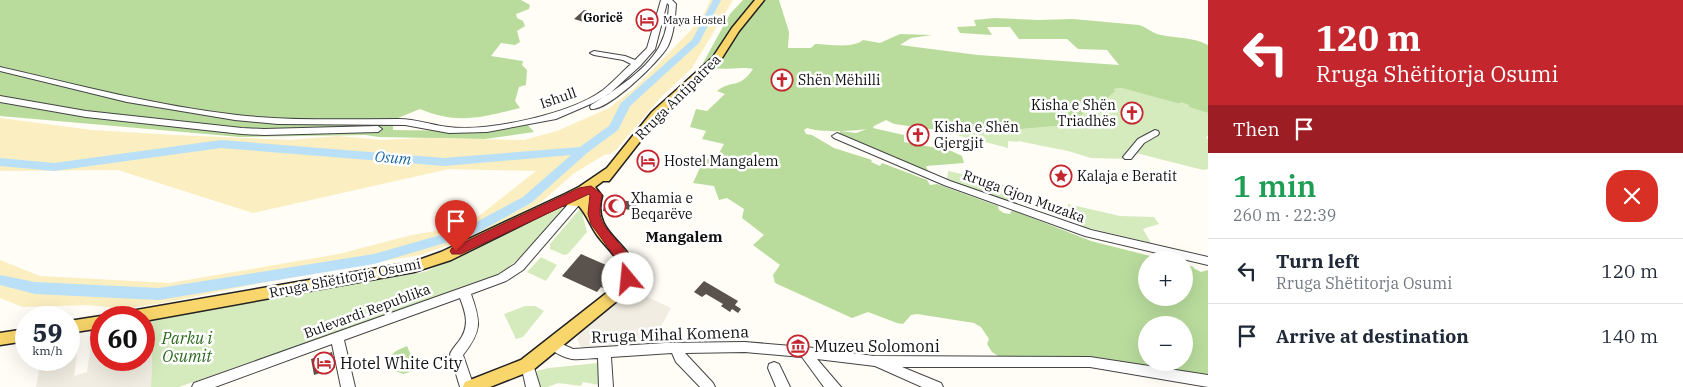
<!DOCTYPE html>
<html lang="en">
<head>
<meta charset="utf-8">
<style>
	:root { --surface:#fff; --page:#f6f6f7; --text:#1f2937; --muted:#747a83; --line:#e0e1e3 }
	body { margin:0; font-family:"IBM Plex Serif",serif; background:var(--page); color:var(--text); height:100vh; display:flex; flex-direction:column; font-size:19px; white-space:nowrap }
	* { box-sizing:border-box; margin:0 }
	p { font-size:16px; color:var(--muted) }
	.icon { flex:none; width:28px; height:28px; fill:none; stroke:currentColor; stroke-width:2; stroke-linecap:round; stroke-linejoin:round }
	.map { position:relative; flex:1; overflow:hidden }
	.side { display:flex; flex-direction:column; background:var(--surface); width:475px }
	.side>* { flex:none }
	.top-card { background:#c4262e; color:#fff; overflow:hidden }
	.fabs { position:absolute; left:1138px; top:251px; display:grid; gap:10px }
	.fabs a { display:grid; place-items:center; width:55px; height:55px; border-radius:50%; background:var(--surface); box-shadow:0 5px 20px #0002; font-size:25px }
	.speed { position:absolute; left:15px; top:306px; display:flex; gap:10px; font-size:25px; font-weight:700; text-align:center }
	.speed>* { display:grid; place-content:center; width:65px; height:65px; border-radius:50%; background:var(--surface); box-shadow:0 5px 20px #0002; line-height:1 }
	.speed small { font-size:12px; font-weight:400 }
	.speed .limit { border:8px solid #d22; background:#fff; color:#111 }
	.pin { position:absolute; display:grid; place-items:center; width:42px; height:42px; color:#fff; margin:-51px -21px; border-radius:50% 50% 50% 0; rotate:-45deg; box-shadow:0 0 5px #0007 }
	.pin .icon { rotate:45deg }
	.me { position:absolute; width:55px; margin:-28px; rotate:343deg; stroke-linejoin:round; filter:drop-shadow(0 0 4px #0008) }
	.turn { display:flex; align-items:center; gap:18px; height:105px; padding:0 25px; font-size:22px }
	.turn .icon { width:65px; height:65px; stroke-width:2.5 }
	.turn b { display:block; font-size:35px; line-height:42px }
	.then { display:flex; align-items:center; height:48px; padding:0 25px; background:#0003; gap:10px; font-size:19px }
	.round { display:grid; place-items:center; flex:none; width:52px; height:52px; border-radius:20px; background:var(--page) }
	.headline { display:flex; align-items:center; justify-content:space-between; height:85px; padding:0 25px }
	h1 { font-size:30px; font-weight:600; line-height:38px; color:#1e9e55 }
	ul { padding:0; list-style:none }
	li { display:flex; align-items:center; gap:15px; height:65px; padding:0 25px; border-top:1px solid var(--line) }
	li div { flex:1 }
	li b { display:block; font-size:19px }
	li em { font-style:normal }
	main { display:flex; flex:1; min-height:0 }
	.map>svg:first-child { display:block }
	.green { fill:#d5ebbd }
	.forest { fill:#b9dc9c; fill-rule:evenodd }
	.sand { fill:#fbeec1 }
	.plaza { fill:#f1ede2 }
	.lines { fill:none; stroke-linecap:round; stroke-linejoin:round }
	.river { fill:#b9e0f7; fill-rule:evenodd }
	.building { fill:#5a524d }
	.minor-casing { stroke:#444; stroke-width:2 }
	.major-casing { stroke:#222; stroke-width:3 }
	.minor { fill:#fff; fill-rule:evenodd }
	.major { fill:#f9d66b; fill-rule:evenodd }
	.route { fill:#c4262e; stroke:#7f191e }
	.labels { text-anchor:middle; stroke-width:5; stroke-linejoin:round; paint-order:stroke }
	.far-poi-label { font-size:11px; fill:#111; stroke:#fff; text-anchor:start }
	.far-neighbourhood-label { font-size:12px; font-weight:bold; fill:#111; stroke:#fff }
	.poi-label { font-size:14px; fill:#111; stroke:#fff; text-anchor:start }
	.street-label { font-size:14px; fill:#111; stroke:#fff }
	.water-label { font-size:15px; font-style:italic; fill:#1768a6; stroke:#fff }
	.neighbourhood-label { font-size:15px; font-weight:bold; fill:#111; stroke:#fff }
	.near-street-label { font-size:16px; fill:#111; stroke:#fff }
	.near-park-label { font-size:16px; font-style:italic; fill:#2f6b1f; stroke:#fff }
	.near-poi-label { font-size:16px; fill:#111; stroke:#fff; text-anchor:start }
</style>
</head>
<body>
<main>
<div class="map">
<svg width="1208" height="387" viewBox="0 0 1208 387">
	<rect width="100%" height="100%" fill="#fffdf5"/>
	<path class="green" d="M1123,88L1180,104L1181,102L1190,105L1189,107L1208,113V135L1206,138L1208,139V169L1203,170L1132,152L1129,159L1091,158L1068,151L1018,141V142L1008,141V148L985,142L978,143L950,132L919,127L997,131L1056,126L1079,118L1088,109L1101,104L1112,89Z
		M948,171L998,182L1013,193V203L947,181Z
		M1068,204L1120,216L1154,217L1159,224L1143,229L1151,243L1080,226L1082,220L1069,215Z
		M559,205L566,206C547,230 516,267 489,279L179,387H151L152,339L144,341V320L424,272L471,252Z
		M583,205V217L587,232L568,254L564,255L550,249V244Z
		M541,257L557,265L546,281L527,272Z
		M525,306H535L544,311L523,337L516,339L504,314Z
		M598,363L599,385L583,382L581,386L558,383L548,387H536L532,372L549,368Z"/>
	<path class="forest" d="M0,0H521L530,5L529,9L516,14L517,18L523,21L525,26L517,31L520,42L515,45L501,43L491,56L523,61L522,65L527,70L526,85L519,87L515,101L520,108C483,117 457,125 420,109L393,120V130L470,131L527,124L534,132L485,139L379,137L365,135L240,137L0,116Z
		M743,0H779L789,32L788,48H811L815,44C828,44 852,49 863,40L880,43L900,34L932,35L911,38L900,45L978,55L1119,65L1107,50L1078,49L1067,39H1019L1010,27H987L992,35L960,33L957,27L976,26L974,20L995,18L1038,20L1073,19L1139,25C1146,27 1151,32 1157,34C1174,39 1192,36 1208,45V113L1189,107V105L1181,102L1180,104L1122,88L1113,89L1115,91L1101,104L1088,109L1079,118L1056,126L997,131L930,129L894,124L886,120L874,126L873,128L904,135V142L949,150L962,156L964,163L926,166L929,174L839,136L840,131L856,133L867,129C851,131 823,133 807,128L804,130L806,134L812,135L834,148L872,160L871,162L880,166L882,163L927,180L930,185L937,184L998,206L999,210L1004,213L1010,214L1012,210L1091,241L1166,260H1146V298H1184V264L1194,267L1193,268L1201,272L1208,270V378L1079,357L1001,358L992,352L987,344L989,339L981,327L974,323L917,314L911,315L903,324L897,323L868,312L852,318L775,283L773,275L780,265L753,245L764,235L742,218L744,209L727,198L719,200L714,186L693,183L703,161L718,155L724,144L702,139L706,131L690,127L696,109L707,111L725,94L717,91C732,79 739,90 753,69C737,65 718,74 703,63L730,14ZM1146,325H1184V362H1146Z
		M407,346L417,370L403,374L391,369C388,353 393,352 407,346Z"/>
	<path class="sand" d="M710,0H733L692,68L659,99L616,150L610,154L604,155L573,174L539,204L488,230L421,255L314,272L174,301L125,309L89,305L23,307L0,298V260L40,276L170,283L339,254L412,235L466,226L536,171L449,169L253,213L118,170L0,171V118L92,130L175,135L290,140L338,136L381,140L425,138L524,140L557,131L609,108L635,88L691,30L705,12Z"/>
	<path class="plaza" d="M636,266L655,275L641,294L671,308L653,341L586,349L580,346L577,339L581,331L625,296L634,283Z
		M101,327V360H144V341L152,339L151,387H36L41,360H69V333L80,331L74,376L87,372L93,331L95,328Z"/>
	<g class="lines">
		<path class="river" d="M713,0H721L699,43L630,106L618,130L587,153L531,203L475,234L374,264L159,300L35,294L0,285V275L35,282L159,288L374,254L465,228L523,197L571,155L444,166L221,148L54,171L0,166V158L54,163L221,140L444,158L580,147L609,126L621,103L692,40Z"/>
	</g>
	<path class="building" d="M584,10L595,13L584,22L574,19Z
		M912,127L926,130L924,143L910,139Z
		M617,200L637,202L635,211L625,209L624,215L603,211L605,201Z
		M581,254L615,269L611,274L615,276L605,289L601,287L597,292L562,276Z
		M704,281L738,301L735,305L741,309L738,313L732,309L730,312L721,306L723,304L706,294L702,297L694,292Z
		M332,352L335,368L314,375L311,359Z"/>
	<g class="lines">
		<g class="minor-casing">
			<path id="minor" d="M661,0H672L676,4C675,18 674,34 668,46C660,61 608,111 591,109L590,107L591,105C614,91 650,68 661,43C667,31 668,18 669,5L667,3L655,49L640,66L609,94L593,103L556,119L487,132L449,133L405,125L278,124L235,120L127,102L0,71V67C78,85 157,106 237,115C291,121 345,119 399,119C416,119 431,125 448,127C488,132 571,114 603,90C613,82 622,72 631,64L623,60L594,55L590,53L594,51L625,56L635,60L647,48Z
				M0,96L86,111L242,128L264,129L378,126L382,129L378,132L264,135L242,134L86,117L0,102Z
				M1155,130L1158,131L1159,133L1158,135L1144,143L1131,159H1125L1123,157L1138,139Z
				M837,133L950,181L1091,230L1208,257V265L1085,236L944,185L834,138L832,136Z
				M575,200L579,201L580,203L579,205L523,270L506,281L471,294C481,322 482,331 463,355L474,387H460L450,354C452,349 456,345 459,341C470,326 466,314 460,298L344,340L355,387H341L332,344L215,387H192L194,383L498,275L515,264L571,201Z
				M553,340L573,349L665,343L745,342L815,348L874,356L1090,357L1208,375V387L1090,367H902L941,383L943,387H922L875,366L817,359L841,387H824L802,357L745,352L685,353L713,383L715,387H700L676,362L672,353L611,357L613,387H599L598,358C590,358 580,360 572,359C565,358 550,351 547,345L549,341Z
				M527,359L532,361L540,387H526L521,365L522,361Z
				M774,362L779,364L790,387H776L768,368L769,364Z"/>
		</g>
		<g class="major-casing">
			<path id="major" d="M755,0H764L739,31L720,61L660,116L609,181H603L595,187L602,196C588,244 659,245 623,296L533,370L490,387H463L465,382L521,360L613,288C631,264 611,254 597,235C590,225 587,215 579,206L562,205L451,260L414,272L144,321V318H118L120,314L125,312L413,262L441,252L565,194L579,187L607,168L652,112L713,57L732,28Z
				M101,316L106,318H101V328L69,333V321Z
				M26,329V341L0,345V333Z"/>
		</g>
		<use href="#minor" class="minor"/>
		<use href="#major" class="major"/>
	</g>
	<path class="route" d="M591,186L602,194C601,203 598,213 602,221C610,239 644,260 632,282H623L620,264L591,224L588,214L590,195L589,194L461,254H452L450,251L452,248L579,188Z"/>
	<defs>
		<g id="hotel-ring" transform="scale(1.125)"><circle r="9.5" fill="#fff" stroke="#c4262e" stroke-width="1.5"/><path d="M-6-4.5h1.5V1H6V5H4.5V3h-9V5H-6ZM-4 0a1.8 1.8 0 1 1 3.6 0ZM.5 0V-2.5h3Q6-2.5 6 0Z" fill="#c4262e"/></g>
		<g id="church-ring" transform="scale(1.125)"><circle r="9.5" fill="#fff" stroke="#c4262e" stroke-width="1.5"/><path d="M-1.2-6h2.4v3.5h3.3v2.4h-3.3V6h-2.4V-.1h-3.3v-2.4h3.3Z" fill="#c4262e"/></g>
		<g id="sight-ring" transform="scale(1.125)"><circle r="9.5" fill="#fff" stroke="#c4262e" stroke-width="1.5"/><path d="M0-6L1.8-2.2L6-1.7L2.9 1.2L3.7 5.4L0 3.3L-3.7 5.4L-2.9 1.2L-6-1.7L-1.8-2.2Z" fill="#c4262e"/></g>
		<g id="mosque-ring" transform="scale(1.125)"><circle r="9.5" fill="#fff" stroke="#c4262e" stroke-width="1.5"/><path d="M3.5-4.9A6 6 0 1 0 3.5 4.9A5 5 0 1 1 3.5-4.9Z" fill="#c4262e"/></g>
		<g id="museum-ring" transform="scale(1.125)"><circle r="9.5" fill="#fff" stroke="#c4262e" stroke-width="1.5"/><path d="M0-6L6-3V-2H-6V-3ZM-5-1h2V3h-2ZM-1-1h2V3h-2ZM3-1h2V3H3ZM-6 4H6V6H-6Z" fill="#c4262e"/></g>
	</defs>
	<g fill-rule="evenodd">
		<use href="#hotel-ring" x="647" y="20"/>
		<use href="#church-ring" x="782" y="80"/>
		<use href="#church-ring" x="1132" y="113"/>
		<use href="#church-ring" x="918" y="135"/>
		<use href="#hotel-ring" x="648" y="161"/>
		<use href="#sight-ring" x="1061" y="176"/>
		<use href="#mosque-ring" x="615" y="206"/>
		<use href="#museum-ring" x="798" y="346"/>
		<use href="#hotel-ring" x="324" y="363"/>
	</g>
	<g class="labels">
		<g class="far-poi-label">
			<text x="663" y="24">Maya Hostel</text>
		</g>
		<g class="far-neighbourhood-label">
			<text x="603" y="22">Goricë</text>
		</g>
		<g class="poi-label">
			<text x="798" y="85">Shën Mëhilli</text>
			<text x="1116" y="110" text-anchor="end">Kisha e Shën<tspan x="1116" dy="16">Triadhës</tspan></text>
			<text x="934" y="132">Kisha e Shën<tspan x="934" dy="16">Gjergjit</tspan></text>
			<text x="664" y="166">Hostel Mangalem</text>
			<text x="1077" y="181">Kalaja e Beratit</text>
			<text x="631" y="203">Xhamia e<tspan x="631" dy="16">Beqarëve</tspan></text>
		</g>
		<g class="street-label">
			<text transform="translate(678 97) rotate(-45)" y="5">Rruga Antipatrea</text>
			<text transform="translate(558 98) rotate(-19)" y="5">Ishull</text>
			<text transform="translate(1024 196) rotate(20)" y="5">Rruga Gjon Muzaka</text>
			<text transform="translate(345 278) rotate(-11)" y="5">Rruga Shëtitorja Osumi</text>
			<text transform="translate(367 311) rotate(-20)" y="5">Bulevardi Republika</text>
		</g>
		<g class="water-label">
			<text transform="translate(393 158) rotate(5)" y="5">Osum</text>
		</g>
		<g class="neighbourhood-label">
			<text x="684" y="242">Mangalem</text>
		</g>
		<g class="near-street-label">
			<text transform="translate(670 334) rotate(-2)" y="6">Rruga Mihal Komena</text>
		</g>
		<g class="near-park-label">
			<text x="187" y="344">Parku i<tspan x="187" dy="18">Osumit</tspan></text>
		</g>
		<g class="near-poi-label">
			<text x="814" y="352">Muzeu Solomoni</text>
			<text x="340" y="369">Hotel White City</text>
		</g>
	</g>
</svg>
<div class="fabs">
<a>+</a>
<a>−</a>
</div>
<div class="speed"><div>59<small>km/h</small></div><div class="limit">60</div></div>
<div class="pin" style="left:456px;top:251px;background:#d93025"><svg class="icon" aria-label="arrive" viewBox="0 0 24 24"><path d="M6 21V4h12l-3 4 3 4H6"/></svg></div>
<svg class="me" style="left:628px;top:279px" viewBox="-20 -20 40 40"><circle r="19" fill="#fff"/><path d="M0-13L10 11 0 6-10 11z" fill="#c4262e"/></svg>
</div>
<section class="side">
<div class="top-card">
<div class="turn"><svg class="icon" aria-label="left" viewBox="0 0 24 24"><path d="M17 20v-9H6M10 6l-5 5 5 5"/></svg><div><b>120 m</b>Rruga Shëtitorja Osumi</div></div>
<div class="then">Then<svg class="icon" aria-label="arrive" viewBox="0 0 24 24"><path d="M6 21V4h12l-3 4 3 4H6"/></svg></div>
</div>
<div class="headline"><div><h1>1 min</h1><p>260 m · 22:39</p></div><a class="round" style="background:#d93025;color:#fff"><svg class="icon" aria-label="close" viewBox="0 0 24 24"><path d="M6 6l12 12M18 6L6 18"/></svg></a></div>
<ul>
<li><svg class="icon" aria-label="left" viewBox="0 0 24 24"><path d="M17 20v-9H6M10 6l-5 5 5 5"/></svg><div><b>Turn left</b><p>Rruga Shëtitorja Osumi</p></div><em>120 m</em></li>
<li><svg class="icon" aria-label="arrive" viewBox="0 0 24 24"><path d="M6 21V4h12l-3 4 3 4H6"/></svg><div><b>Arrive at destination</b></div><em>140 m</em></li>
</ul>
</section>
</main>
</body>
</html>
